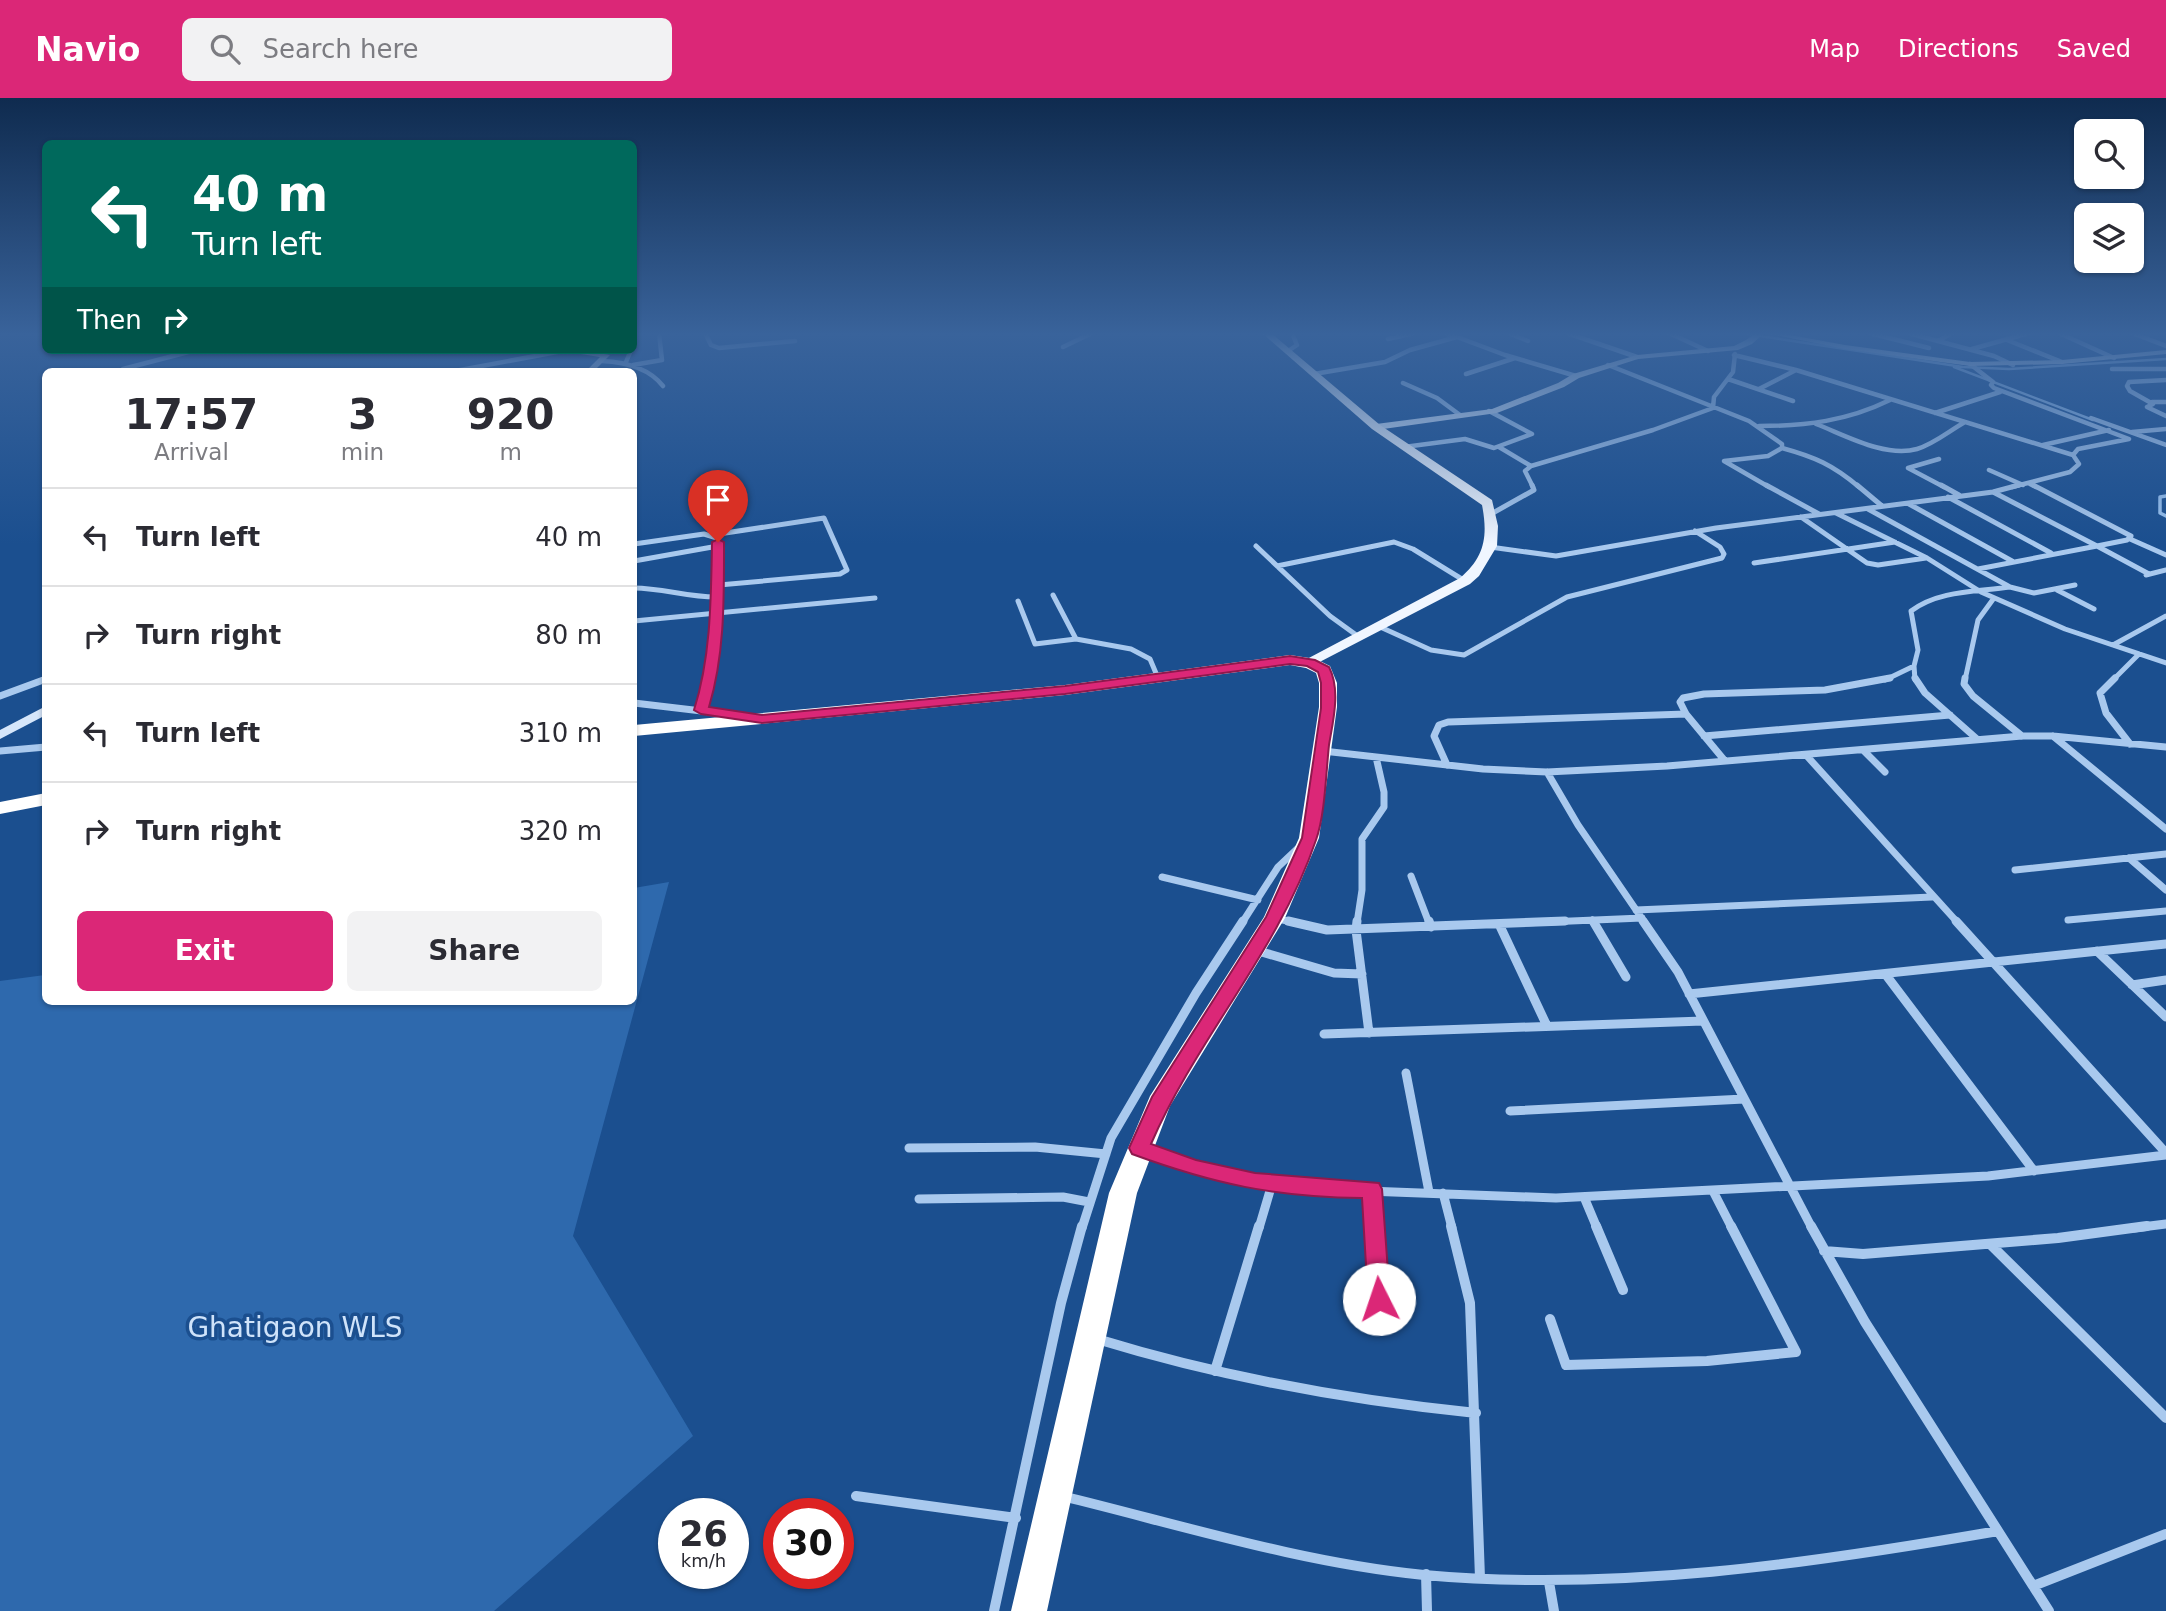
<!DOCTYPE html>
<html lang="en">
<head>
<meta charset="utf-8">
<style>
	:root { --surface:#fff; --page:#f2f2f3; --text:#2b2b33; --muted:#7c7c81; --line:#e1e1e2; --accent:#db2777 }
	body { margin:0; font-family:"DejaVu Sans",sans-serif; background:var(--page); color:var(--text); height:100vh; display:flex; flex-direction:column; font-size:26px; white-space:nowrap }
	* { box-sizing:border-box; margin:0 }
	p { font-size:23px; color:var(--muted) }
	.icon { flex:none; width:38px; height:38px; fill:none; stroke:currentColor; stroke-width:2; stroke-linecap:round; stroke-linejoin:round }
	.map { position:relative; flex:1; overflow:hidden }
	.sheet { position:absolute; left:42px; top:270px; width:595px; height:637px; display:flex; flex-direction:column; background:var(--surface); border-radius:10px; box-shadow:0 2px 5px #0004 }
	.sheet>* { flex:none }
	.hud { position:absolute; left:42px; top:42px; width:595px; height:214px; border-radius:10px; box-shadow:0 2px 5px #0004; background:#00695c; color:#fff; overflow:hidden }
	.controls { position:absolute; left:2074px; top:21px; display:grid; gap:14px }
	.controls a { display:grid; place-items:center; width:70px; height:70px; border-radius:10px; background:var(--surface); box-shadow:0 2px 5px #0004; font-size:35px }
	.speed { position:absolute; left:658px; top:1400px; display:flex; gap:14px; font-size:35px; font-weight:700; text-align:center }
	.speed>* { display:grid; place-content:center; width:91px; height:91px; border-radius:50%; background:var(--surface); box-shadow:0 2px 5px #0004; line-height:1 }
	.speed small { font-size:18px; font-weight:400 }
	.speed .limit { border:10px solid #d22; background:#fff; color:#111 }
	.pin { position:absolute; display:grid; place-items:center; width:60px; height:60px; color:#fff; margin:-72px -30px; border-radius:50% 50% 50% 0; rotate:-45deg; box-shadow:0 0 7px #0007 }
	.pin .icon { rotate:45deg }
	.me { position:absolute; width:77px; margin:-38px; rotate:356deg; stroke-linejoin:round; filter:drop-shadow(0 0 5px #0008) }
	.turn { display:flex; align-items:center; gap:24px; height:147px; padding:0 35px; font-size:32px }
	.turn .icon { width:91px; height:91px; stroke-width:2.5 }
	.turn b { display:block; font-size:49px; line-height:60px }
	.then { display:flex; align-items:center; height:66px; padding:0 35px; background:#0003; gap:14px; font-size:26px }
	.eta { display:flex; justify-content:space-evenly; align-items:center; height:119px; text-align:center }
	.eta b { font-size:42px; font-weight:700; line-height:49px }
	.action { display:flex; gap:14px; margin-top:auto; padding:14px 35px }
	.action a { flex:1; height:80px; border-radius:10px; background:var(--accent); color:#fff; font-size:28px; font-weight:700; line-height:80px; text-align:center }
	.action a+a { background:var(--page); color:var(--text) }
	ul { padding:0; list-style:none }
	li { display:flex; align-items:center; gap:21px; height:98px; padding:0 35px; border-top:2px solid var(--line) }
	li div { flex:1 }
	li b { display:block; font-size:26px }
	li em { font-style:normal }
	header { display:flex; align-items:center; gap:42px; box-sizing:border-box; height:98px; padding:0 35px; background:var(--accent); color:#fff }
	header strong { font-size:33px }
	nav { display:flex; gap:38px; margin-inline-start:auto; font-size:24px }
	.search { width:490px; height:63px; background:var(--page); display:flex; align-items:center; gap:18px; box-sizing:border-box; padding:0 24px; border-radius:10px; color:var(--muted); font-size:26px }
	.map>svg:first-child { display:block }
	.green { fill:#2e69ad }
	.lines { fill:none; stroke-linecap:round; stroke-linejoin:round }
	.stream-far1 { stroke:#9cc4f0; stroke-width:2.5 }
	.stream { stroke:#9cc4f0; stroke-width:3.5 }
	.street-far4 { stroke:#a9c9ee; stroke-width:4.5 }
	.street-far3 { stroke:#a9c9ee; stroke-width:5 }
	.street-far2 { stroke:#a9c9ee; stroke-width:7 }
	.street-far1 { stroke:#a9c9ee; stroke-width:9 }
	.street { stroke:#a9c9ee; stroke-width:10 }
	.secondary { fill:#d6e6fa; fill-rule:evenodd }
	.primary { fill:#f0f6ff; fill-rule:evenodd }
	.highway { fill:#fff; fill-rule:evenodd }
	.route { fill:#db2777; stroke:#8e194d; stroke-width:2 }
	.labels { text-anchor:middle; stroke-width:7; stroke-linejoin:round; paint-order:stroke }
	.near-park-label { font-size:28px; fill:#cfe3fa; stroke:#1b4f8f }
</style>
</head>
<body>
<header>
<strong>Navio</strong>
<div class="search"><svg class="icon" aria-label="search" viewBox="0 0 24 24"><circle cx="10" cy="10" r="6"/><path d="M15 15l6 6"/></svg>Search here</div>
<nav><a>Map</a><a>Directions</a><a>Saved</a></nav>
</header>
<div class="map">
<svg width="2166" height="1513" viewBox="0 0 2166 1513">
	<rect width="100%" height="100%" fill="#1b4f8f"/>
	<path class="green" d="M669,784L573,1138L693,1338L494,1513H0V883L45,877L46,903H634V790Z"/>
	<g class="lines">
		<path class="stream-far1" d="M1741,235L1963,269L2009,271L2166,261
			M1954,269L2093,322"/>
		<path class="stream" d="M2166,398L2160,399V415L2166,418"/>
		<path class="street-far4" d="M705,235L711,247L719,250L795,243
			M1508,235L1528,243
			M1567,235L1637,259
			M1669,235L1708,253
			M1869,235L1929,250
			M1908,235L1994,258L2013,267
			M2059,235L2114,260
			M2132,235L2166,248
			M1457,239L1505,257L1576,278
			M1388,241L1415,235
			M2007,242L2062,264
			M1938,243L1952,235
			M1063,249L1092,235
			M1972,251L2029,235
			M1288,253L1297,247L1292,235
			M1734,257L1796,272L2073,357
			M602,263C625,264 648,269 663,288
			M626,264L631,252
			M1970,266L1993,284L1991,287L1994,290L2129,341L2078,351L2073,357L2079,366L2070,374L2012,389
			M633,267L662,262L659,235
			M1608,267L1749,323L1782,346V350L1768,358L1724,363L1769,389
			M123,271L196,252
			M2112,271H2166
			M455,273L562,253
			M1314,276L1385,264L1410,252L1457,239L1445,235
			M1466,276L1515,260
			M1728,281L1793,303
			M2166,282L2129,284L2127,288L2130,293L2153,306L2147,309L2166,318
			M1403,285L1437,300L1460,317
			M1759,291L1796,272
			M2152,304H2166
			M1935,315L2000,294
			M2091,320L2166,347
			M1816,326C1845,337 1885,360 1917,351C1934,346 1949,333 1965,324
			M1759,328C1806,328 1847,323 1890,302
			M2132,334L2166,331
			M2043,347L2109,332
			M1404,349L1465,341L1494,350L1532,336L1489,313
			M1499,349L1531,368
			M1782,350C1815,359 1833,367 1859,389
			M1939,361L1908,370L1944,389
			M1989,372L2023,387
			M2030,386L2036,389
			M1533,389L1525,373L1531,368L1653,332L1713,310L1714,299L1733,274L1735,256"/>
		<path class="street-far3" d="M1766,387L1819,416
			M1857,387L1882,408
			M1941,387L1959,397
			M2033,387L2131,438L2127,442L2097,448
			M1948,399L2051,455
			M1909,406L2012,463
			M1868,411L2010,489C1977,494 1939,492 1911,513L1918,552L1914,568L1915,582
			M1836,415L1927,460L1981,494L2065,531L2166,565
			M1491,416L1534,392L1532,387
			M1801,419L1867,465L1878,467L1926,460
			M712,437L824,420L847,472L840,476L719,487
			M2130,441L2166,457
			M634,446L704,436L717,440L719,501L708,582
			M1256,448L1330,518L1359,539
			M2097,448L2149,476
			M1490,449L1556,458L1716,430L1993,394L2019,387
			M634,463L718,448
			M1754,465L1895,444
			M1277,468L1394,444L1413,451L1465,483
			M1978,471L2097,448L1993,394
			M2146,477L2166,472
			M2010,489L2034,495L2075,487
			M634,490C663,490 690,500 719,499
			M2057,492L2094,511
			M1053,497L1076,541
			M1018,503L1035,546L1076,541L1131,551L1150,561L1158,580
			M634,523L875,500
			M1378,528L1431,552L1464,557L1567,499L1722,460L1724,456L1720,449L1695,433
			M2113,547L2166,518
			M43,582L46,581
			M1885,582L1914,568
			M1965,582L1978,522L1994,500
			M2113,582L2139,556"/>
		<path class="street-far2" d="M1915,580L1925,595L1977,641
			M1965,580L1964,586L1973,598L2022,638
			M2115,580L2100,595L2106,615L2130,646
			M0,598L46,581
			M634,605L744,618
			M701,612L708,580
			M1704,638L1950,617
			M2053,638L2166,731
			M0,653L46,649
			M1323,653L1483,671L1547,674L1667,668L2022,638H2053L2166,649
			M1864,653L1885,674
			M1806,657L1958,825
			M1725,663L1686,616L1680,604L1683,600L1704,596L1825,592L1890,580
			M1447,667L1434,638L1439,627L1448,624L1686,616
			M1547,674L1578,727L1645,825
			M2129,760L2166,792
			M2015,772L2166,756
			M1411,778L1429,825
			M1162,779L1258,802
			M1636,812L1932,799
			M1274,820L1296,825
			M1592,822L1594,825
			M2068,822L2166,813
			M1242,825L1278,769L1297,751
			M1357,825L1362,792V741L1384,709V694L1376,659
			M1523,825L1642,820"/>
		<path class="street-far1" d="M1288,823L1327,832L1565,823
			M1357,823L1356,832L1369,935
			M1429,823L1431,829
			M1593,823L1626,879
			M1643,823L1678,874L1812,1130
			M1956,823L2166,1055
			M1499,826L1547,928
			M1255,852L1334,875L1362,876
			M2097,853L2166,919
			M1886,877L2034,1073
			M2132,887L2166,882
			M1689,896L2166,846
			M1324,936L1703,923
			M1406,975L1429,1094
			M1510,1013L1744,1001
			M909,1050L1035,1049L1106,1056
			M1146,1053L1196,1071L1255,1084L1314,1091L1556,1100L1988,1078L2166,1057
			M1371,1091L1374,1130
			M1713,1093L1732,1130
			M1443,1095L1452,1130
			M1584,1099L1597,1130
			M919,1101L1063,1099L1089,1104
			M1082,1130L1111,1040L1196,895L1243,823
			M1259,1130L1272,1086
			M2134,1130L2166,1126"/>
		<path class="street" d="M1374,1128L1381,1228
			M1451,1128L1470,1205L1480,1480
			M1596,1128L1623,1192
			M1811,1128L1865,1224L2049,1513
			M1990,1146L2166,1320
			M1824,1153L1863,1156L2058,1140L2147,1128
			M1550,1221L1566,1267L1707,1263L1796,1254L1731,1128
			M1097,1241C1221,1279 1347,1302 1476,1315
			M1215,1273L1259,1128
			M856,1398L1016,1420
			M1062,1398C1181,1427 1302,1465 1424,1477C1617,1494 1808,1466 1998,1433
			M1426,1476L1427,1513
			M1549,1484L1554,1513
			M2033,1488L2166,1436
			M994,1513L1061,1205L1082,1128"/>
		<path class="secondary" d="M1756,235H1764L1752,246L1738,252L1638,261L1579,280L1564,289L1497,315L1376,332L1372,329L1376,326L1492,311L1558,285L1573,276L1637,257L1734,248L1746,242Z
			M1765,235H1779L1845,247L1970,264L2062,262L2166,252V256L2062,266L1970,268L1845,251Z
			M555,252H581L610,257L594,273H586L600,259Z
			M46,608V617L0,641V632Z"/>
		<path class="primary" d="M1262,235H1271L1380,327L1492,402L1498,428L1497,448L1479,478L1470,486L1310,569L1305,568L1303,565L1305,562L1460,480C1485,459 1488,438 1482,407L1372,331Z"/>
		<path class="highway" d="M1290,557L1316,561L1330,568L1337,585V609L1319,740L1285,820L1170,1008L1137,1095L1047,1513H1011L1109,1095L1150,998L1264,819L1299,740L1319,609V585L1316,575L1306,570L1290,567L1065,597L634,638V627L1065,587Z
			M46,695V707L0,716V704Z"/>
	</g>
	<linearGradient id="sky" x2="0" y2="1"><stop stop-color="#0f2b4f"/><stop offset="0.53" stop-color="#39639b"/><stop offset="1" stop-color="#39639b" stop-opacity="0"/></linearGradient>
	<rect width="2166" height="446" fill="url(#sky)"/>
	<path class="route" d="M718,441L724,444C724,499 725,556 709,609L762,617L1065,588L1290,558L1315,562L1329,569C1341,592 1333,623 1329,647C1326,675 1325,717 1316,742C1279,852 1197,940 1151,1046L1196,1062L1255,1075L1379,1085L1382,1091L1390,1201L1387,1208L1379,1211L1371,1208L1368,1201L1362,1100C1274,1099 1214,1086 1132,1056L1129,1050L1152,999L1266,819L1302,740L1321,610V585L1318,574L1307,568L1290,566L1065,596L762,625L701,616L694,612C711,558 711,501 712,444Z"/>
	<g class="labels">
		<g class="near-park-label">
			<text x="295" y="1239">Ghatigaon WLS</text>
		</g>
	</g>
</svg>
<div class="controls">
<a><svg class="icon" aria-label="search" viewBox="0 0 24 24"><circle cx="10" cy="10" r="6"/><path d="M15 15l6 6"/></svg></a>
<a><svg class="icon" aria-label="layers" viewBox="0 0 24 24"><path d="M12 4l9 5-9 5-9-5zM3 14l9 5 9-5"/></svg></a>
</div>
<div class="speed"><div>26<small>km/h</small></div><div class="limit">30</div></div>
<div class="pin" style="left:718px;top:444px;background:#d93025"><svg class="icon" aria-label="arrive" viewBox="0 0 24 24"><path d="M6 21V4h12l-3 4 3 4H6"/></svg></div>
<svg class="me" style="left:1379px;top:1201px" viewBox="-20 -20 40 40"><circle r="19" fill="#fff"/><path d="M0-13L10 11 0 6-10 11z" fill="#db2777"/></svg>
<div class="hud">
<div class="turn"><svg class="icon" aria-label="left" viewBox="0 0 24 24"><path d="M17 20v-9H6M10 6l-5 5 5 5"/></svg><div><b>40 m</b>Turn left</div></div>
<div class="then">Then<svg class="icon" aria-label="right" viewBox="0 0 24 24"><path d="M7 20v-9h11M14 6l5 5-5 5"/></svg></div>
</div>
<section class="sheet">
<div class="eta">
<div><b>17:57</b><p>Arrival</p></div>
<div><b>3</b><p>min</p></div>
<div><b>920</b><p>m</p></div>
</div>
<ul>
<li><svg class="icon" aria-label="left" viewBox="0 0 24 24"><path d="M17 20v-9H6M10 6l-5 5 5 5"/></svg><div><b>Turn left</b></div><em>40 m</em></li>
<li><svg class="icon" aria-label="right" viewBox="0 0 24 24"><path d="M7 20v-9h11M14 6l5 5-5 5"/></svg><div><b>Turn right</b></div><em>80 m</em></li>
<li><svg class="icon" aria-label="left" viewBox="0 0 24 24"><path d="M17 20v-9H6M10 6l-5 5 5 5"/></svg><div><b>Turn left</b></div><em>310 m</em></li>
<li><svg class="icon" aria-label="right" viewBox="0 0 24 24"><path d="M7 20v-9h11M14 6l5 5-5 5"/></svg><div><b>Turn right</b></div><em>320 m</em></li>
</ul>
<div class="action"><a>Exit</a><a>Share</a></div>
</section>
</div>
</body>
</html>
